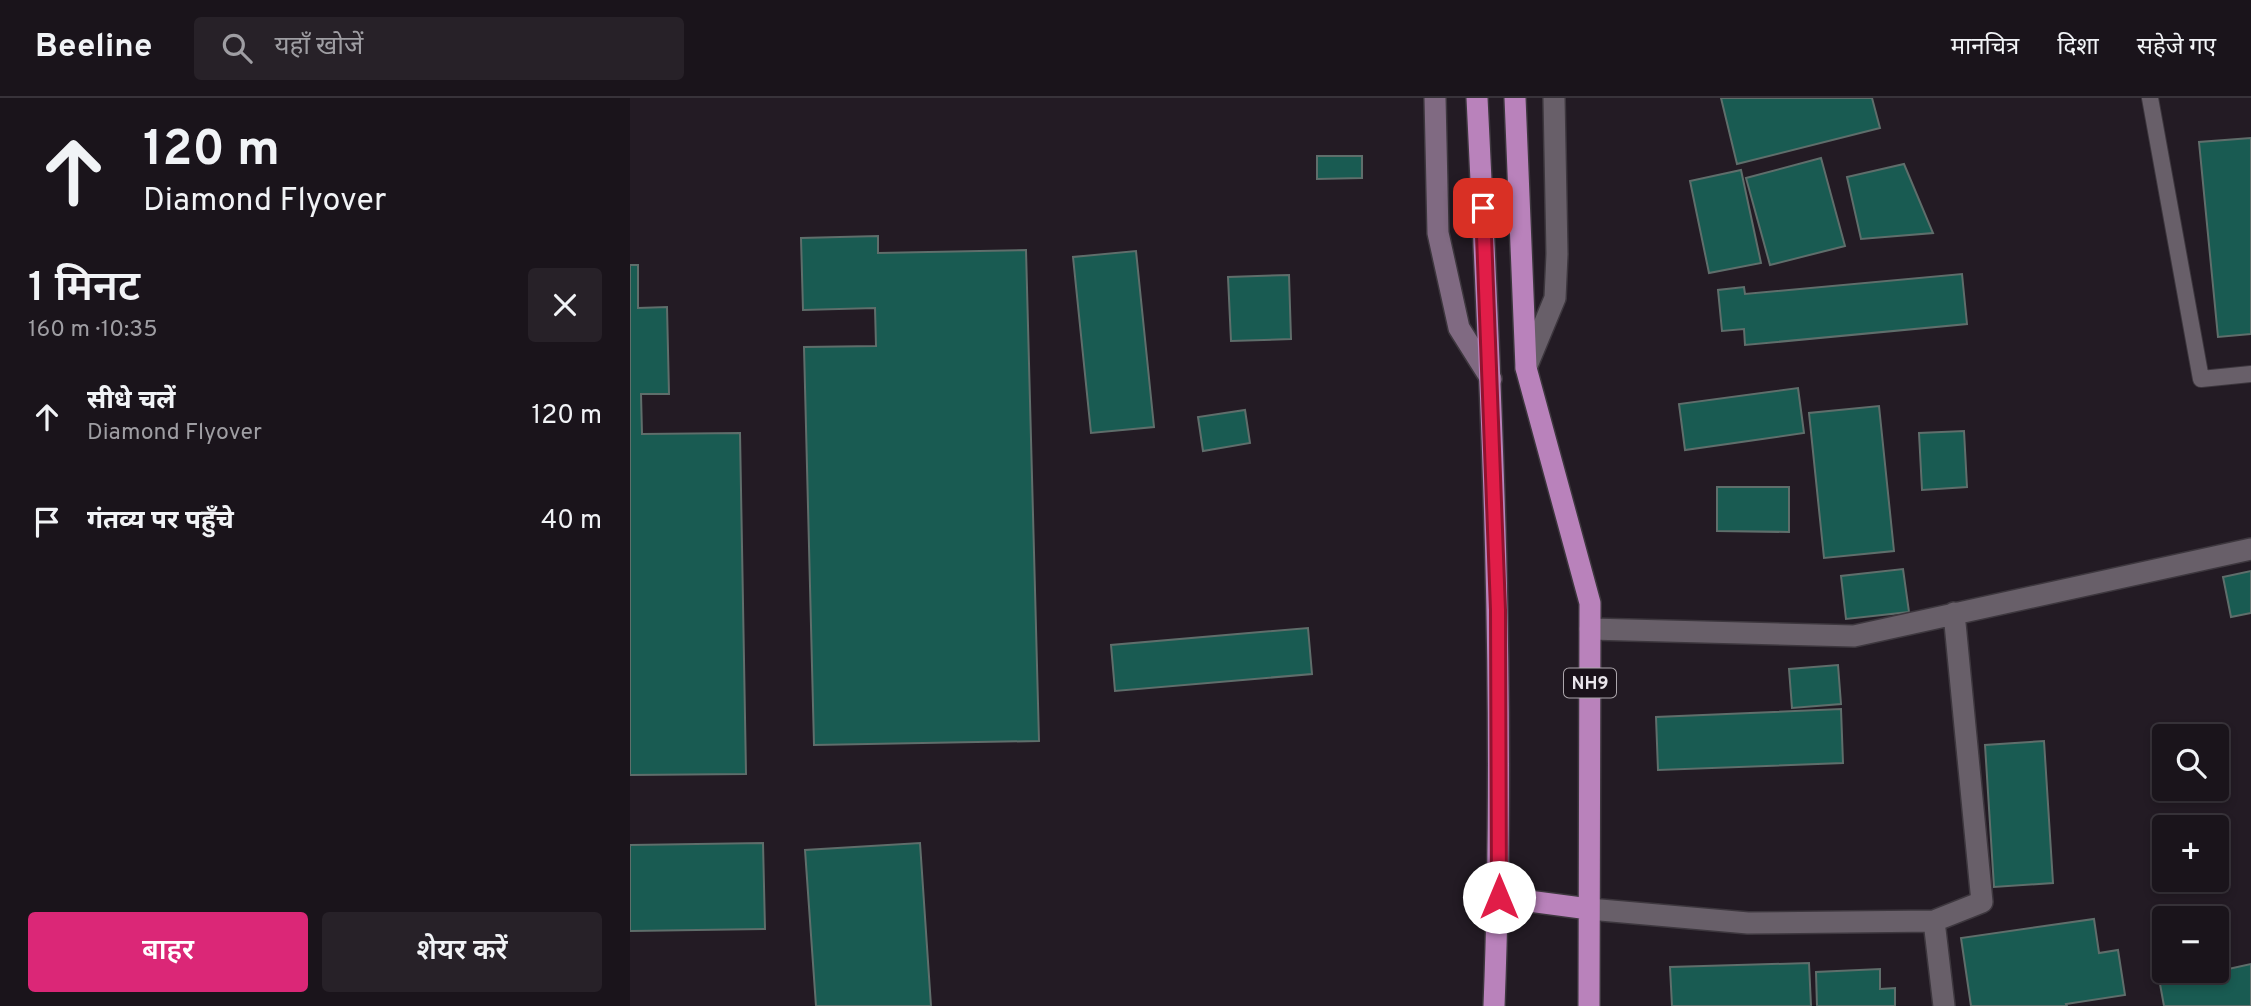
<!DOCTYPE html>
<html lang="hi">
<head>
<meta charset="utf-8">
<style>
	:root { --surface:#1a141b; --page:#272128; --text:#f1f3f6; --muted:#9f9ea3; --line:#38333a; --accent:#db2777 }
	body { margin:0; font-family:Overpass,"Noto Sans Devanagari",sans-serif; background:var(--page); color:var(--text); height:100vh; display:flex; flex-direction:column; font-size:26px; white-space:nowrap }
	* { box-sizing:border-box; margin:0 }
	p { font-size:23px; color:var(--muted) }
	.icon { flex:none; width:38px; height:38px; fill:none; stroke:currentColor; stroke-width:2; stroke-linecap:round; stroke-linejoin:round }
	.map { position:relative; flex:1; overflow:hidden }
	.drawer { display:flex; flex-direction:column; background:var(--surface); width:630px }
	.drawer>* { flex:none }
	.top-card { background:#1a141b; color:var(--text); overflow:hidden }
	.buttons { position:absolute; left:1522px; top:626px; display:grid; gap:14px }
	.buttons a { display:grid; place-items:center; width:77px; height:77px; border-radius:7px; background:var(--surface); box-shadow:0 4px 10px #0003,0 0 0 2px var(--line); font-size:35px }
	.pin { position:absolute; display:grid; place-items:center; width:60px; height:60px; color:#fff; margin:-30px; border-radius:14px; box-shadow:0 4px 10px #0006 }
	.me { position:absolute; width:77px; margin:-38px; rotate:0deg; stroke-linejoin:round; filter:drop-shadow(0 0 5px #0008) }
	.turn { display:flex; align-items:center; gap:24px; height:147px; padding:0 28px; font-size:32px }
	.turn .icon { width:91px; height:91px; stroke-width:2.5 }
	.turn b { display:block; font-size:49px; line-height:60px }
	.round { display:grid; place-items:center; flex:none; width:74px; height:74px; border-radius:7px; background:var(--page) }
	.summary { display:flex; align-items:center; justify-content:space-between; height:119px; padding:0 28px }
	h1 { font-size:42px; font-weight:600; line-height:52px }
	.action { display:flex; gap:14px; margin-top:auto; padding:14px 28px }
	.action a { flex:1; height:80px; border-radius:7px; background:var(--accent); color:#fff; font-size:28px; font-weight:600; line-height:80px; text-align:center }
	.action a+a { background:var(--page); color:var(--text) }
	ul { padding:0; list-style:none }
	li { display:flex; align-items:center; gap:21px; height:105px; padding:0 28px }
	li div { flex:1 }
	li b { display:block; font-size:26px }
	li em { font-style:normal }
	header { display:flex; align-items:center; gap:42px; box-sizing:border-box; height:98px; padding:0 35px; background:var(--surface); border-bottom:2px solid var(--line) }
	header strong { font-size:33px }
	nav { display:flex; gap:38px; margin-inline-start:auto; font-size:24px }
	.search { width:490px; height:63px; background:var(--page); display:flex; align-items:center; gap:18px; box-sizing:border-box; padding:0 24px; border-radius:7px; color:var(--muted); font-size:26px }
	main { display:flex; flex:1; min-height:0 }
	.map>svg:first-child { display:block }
	.building { fill:#195b52; stroke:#5f6e6b; stroke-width:2 }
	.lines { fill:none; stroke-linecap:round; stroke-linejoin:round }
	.lane-casing { stroke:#3d373e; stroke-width:18 }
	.street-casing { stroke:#3d373e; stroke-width:24 }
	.secondary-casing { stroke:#3d373e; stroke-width:24 }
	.highway-casing { stroke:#3d373e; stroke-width:24 }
	.lane { stroke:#685f69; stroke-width:16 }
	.street { stroke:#685f69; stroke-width:21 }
	.secondary { stroke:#806a82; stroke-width:21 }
	.highway { stroke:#b982bb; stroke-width:21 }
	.route-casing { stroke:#92132f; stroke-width:18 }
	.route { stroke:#e11d48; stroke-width:12 }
	.labels { text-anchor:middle; stroke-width:6; stroke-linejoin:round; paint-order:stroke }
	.shield { fill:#1a121a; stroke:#aca6ac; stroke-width:2 }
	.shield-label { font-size:18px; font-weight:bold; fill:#eae5eb }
</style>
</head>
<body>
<header>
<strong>Beeline</strong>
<div class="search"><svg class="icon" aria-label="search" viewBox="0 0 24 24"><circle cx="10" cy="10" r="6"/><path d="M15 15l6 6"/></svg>यहाँ खोजें</div>
<nav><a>मानचित्र</a><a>दिशा</a><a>सहेजे गए</a></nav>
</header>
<main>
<section class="drawer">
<div class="top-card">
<div class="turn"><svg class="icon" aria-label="ahead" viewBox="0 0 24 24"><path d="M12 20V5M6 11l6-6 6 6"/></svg><div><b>120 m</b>Diamond Flyover</div></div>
</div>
<div class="summary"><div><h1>1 मिनट</h1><p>160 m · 10:35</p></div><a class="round"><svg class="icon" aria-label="close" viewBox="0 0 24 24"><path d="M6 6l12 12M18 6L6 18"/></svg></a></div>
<ul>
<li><svg class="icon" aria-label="ahead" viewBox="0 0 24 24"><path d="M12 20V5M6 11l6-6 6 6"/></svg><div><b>सीधे चलें</b><p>Diamond Flyover</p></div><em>120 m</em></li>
<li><svg class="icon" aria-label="arrive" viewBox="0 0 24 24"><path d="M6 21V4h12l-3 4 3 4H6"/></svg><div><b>गंतव्य पर पहुँचे</b></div><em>40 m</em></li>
</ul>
<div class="action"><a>बाहर</a><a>शेयर करें</a></div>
</section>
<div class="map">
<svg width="1621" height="908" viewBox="0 0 1621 908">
	<rect width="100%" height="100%" fill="#231b24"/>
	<path class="building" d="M1091,0H1242L1250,30L1107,66Z
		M1621,40V236L1588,239L1569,44Z
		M687,58H732V80L687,81Z
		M1191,60L1215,148L1140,167L1116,80Z
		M1274,66L1303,135L1231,141L1217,79Z
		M1111,72L1131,165L1079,175L1060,83Z
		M248,138V155L396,152L409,643L184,647L174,249L246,248L245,210L173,212L171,140Z
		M506,153L524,329L461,335L443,159Z
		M0,167H8V210L37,209L39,296H11L12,336L110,335L116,676L0,677Z
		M1332,176L1337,226L1115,247L1114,231L1092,233L1088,192L1114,189L1115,196Z
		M659,177L661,241L601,243L598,179Z
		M1168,290L1174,335L1055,352L1049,306Z
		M1249,308L1264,453L1194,460L1179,315Z
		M615,312L620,345L573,353L568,319Z
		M1334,333L1337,389L1292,392L1289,335Z
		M1087,389H1159V434L1087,433Z
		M1273,471L1279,514L1216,521L1211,478Z
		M1621,473V515L1601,519L1593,479Z
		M678,530L682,576L485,593L481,547Z
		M1208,567L1211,606L1162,610L1159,571Z
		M1211,611L1213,665L1028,672L1026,619Z
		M1414,643L1423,785L1364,789L1355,647Z
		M133,745L135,831L0,833V747Z
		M290,745L301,908H186L175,752Z
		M1464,821L1469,855L1488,852L1495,897L1436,906L1437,908H1341L1331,840Z
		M1179,865L1181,908H1042L1040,869Z
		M1621,866V908H1534L1530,886Z
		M1250,871V891L1265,890V908H1187L1186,874Z"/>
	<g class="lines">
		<g class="lane-casing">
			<path id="lane" d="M1520,0L1571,281L1621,276"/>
		</g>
		<g class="street-casing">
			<path id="street" d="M896,270L925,200L927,156L924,0
				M960,531L1224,538L1621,451
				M959,811L1118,825L1304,823L1314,908
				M1304,823L1352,804L1324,515"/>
		</g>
		<g class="secondary-casing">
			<path id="secondary" d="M805,0L808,135L829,230L861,281"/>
		</g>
		<g class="highway-casing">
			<path id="highway" d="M847,0C862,303 876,605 864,908
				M885,0L896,270L960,505L959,908
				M869,799L959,811"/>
		</g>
		<use href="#lane" class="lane"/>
		<use href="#street" class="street"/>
		<use href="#secondary" class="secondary"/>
		<use href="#highway" class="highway"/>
	</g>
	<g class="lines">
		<g class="route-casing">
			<path id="route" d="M853,110L868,512L869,799"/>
		</g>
		<use href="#route" class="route"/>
	</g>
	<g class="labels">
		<rect class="shield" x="934" y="570.5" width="52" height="29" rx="5"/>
		<g class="shield-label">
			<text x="960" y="591">NH9</text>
		</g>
	</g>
</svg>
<div class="buttons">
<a><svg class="icon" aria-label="search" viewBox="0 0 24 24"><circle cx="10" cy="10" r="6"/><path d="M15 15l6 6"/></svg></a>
<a>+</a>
<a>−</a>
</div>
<div class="pin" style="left:853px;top:110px;background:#d93025"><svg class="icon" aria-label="arrive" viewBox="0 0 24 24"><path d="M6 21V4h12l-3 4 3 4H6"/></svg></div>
<svg class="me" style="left:869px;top:799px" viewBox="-20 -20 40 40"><circle r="19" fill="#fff"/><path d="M0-13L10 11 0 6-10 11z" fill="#e11d48"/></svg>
</div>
</main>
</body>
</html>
